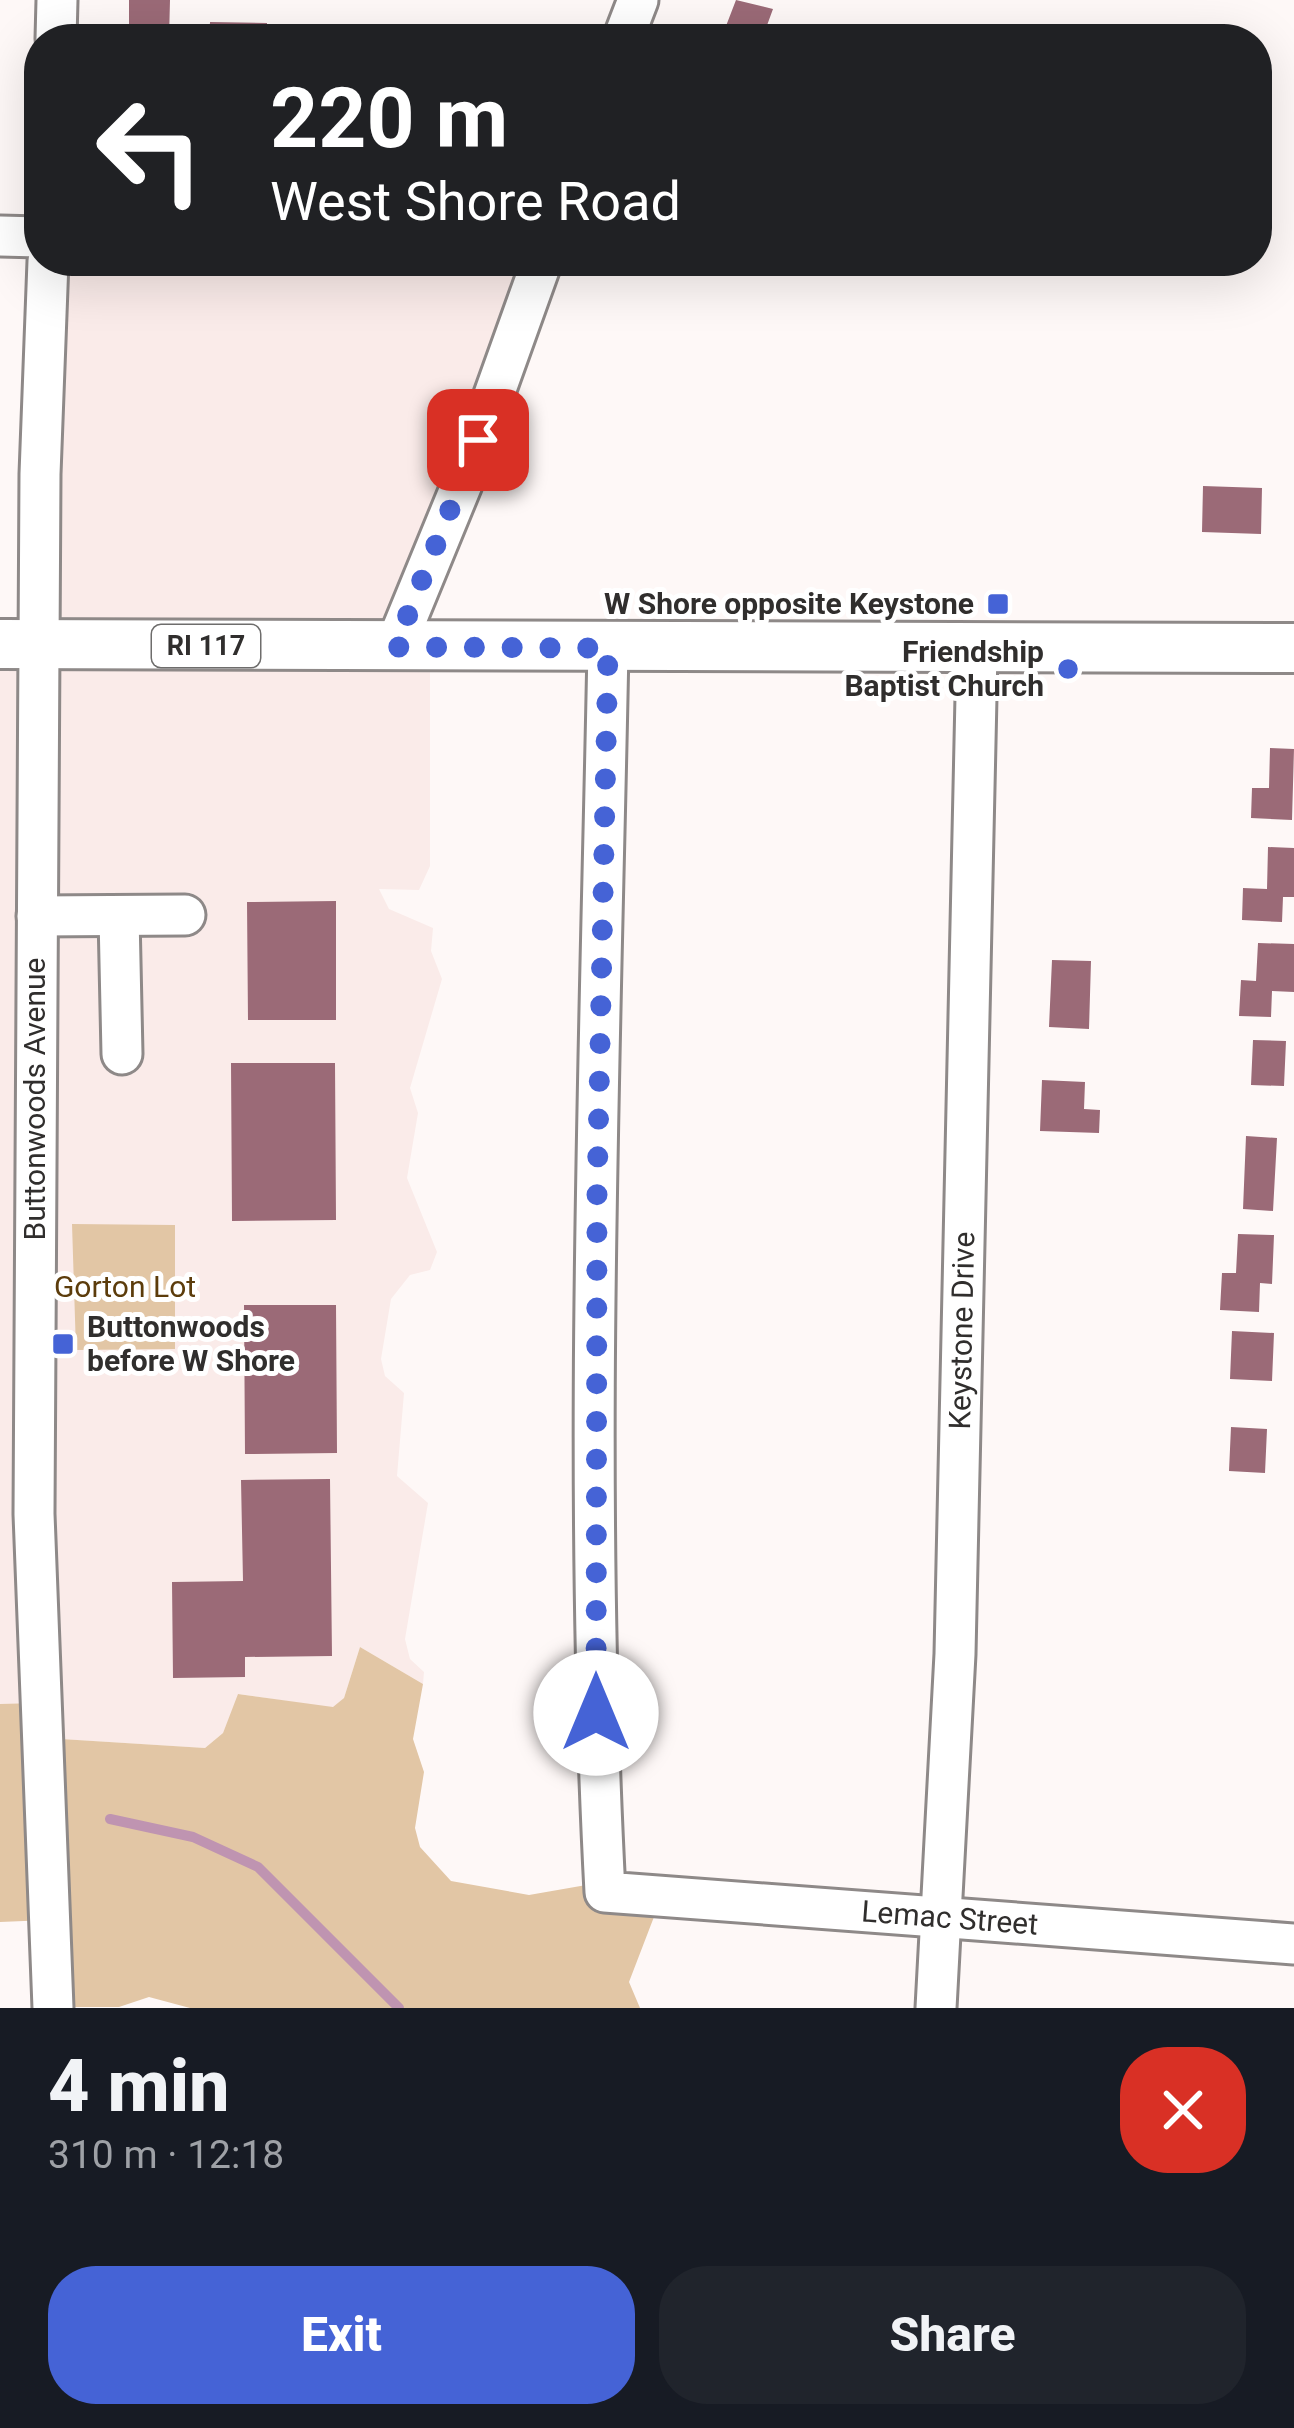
<!DOCTYPE html>
<html lang="en">
<head>
<meta charset="utf-8">
<style>
	:root { --surface:#171b24; --page:#20242c; --text:#f1f3f6; --muted:#9ea1a6; --accent:#4563d6 }
	body { margin:0; font-family:Roboto,sans-serif; background:var(--page); color:var(--text); height:100vh; display:flex; flex-direction:column; font-size:45px; white-space:nowrap }
	* { box-sizing:border-box; margin:0 }
	p { font-size:39px; color:var(--muted) }
	.icon { flex:none; width:66px; height:66px; fill:none; stroke:currentColor; stroke-width:2; stroke-linecap:round; stroke-linejoin:round }
	.map { position:relative; height:2008px; overflow:hidden }
	.drawer { display:flex; flex-direction:column; background:var(--surface); flex:1 }
	.drawer>* { flex:none }
	.top-card { position:absolute; left:24px; top:24px; width:1248px; height:252px; border-radius:48px; box-shadow:0 12px 48px #0002; background:#202124; color:#fff; overflow:hidden }
	.pin { position:absolute; display:grid; place-items:center; width:102px; height:102px; color:#fff; margin:-51px; border-radius:24px; box-shadow:0 6px 18px #0006 }
	.me { position:absolute; width:132px; margin:-66px; rotate:0deg; stroke-linejoin:round; filter:drop-shadow(0 0 9px #0008) }
	.turn { display:flex; align-items:center; gap:42px; height:252px; padding:0 48px; font-size:54px }
	.turn .icon { width:156px; height:156px; stroke-width:2.5 }
	.turn b { display:block; font-size:84px; line-height:102px }
	.round { display:grid; place-items:center; flex:none; width:126px; height:126px; border-radius:48px; background:var(--page) }
	.summary { display:flex; align-items:center; justify-content:space-between; height:204px; padding:0 48px }
	h1 { font-size:72px; font-weight:800; line-height:90px }
	.action { display:flex; gap:24px; margin-top:auto; padding:24px 48px }
	.action a { flex:1; height:138px; border-radius:48px; background:var(--accent); color:#fff; font-size:48px; font-weight:800; line-height:138px; text-align:center }
	.action a+a { background:var(--page); color:var(--text) }
	.map>svg:first-child { display:block }
	.built { fill:#faebe9 }
	.green { fill:#e2c6a5 }
	.lines { fill:none; stroke-linecap:round; stroke-linejoin:round }
	.stream { stroke:#bf94b1; stroke-width:10 }
	.building { fill:#9b6a77 }
	.minor-casing { stroke:#8e8988; stroke-width:45 }
	.major-casing { stroke:#8e8988; stroke-width:54 }
	.minor { stroke:#fff; stroke-width:39 }
	.major { stroke:#fff; stroke-width:48 }
	.route { stroke:#4563d6; stroke-width:21; stroke-dasharray:0 37.8 }
	.poi-dot { fill:#4563d6; stroke:#fff; stroke-width:4.5 }
	.labels { text-anchor:middle; stroke-width:10; stroke-linejoin:round; paint-order:stroke }
	.shield { fill:#fff; stroke:#6e6d6c; stroke-width:3 }
	.shield-label { font-size:27px; font-weight:bold; fill:#302e2d }
	.poi-label { font-size:30px; font-weight:bold; fill:#302e2d; stroke:#fff; text-anchor:end }
	.street-label { font-size:30px; fill:#302e2d; stroke:#fff }
	.park-label { font-size:30px; fill:#5c3c0b; stroke:#fff }
</style>
</head>
<body>
<div class="map">
<svg width="1294" height="2008" viewBox="0 0 1294 2008">
	<rect width="100%" height="100%" fill="#fef8f7"/>
	<path class="built" d="M49,261L527,267L408,618L430,653V866L419,890L379,889L389,909L433,928L431,951L442,979L410,1088L418,1113L407,1178L437,1252L430,1270L410,1275L391,1299L381,1359L385,1376L404,1393L397,1476L428,1503L405,1639L410,1659L424,1672L423,1684L360,1647L344,1698L333,1708L239,1694L223,1733L205,1748L44,1738L37,1704H0V642H21Z"/>
	<path class="green" d="M72,1224L175,1225V1349L76,1350Z
		M360,1647L423,1684L413,1739L424,1772L415,1828L420,1847L451,1881L529,1895L592,1884L662,1896L629,1982L640,2008H190L149,1997L119,2007H60L48,1920L0,1922V1704L38,1703L45,1738L205,1748L223,1733L238,1694L333,1707L344,1698Z"/>
	<g class="lines">
		<path class="stream" d="M110,1819L193,1837L258,1867L399,2008"/>
	</g>
	<path class="building" d="M129,0H170L169,39H129Z
		M736,0L773,9L762,39H721Z
		M210,22L267,23V39H209Z
		M1203,486L1262,488L1261,534L1202,532Z
		M1270,748L1294,749L1292,820L1251,818L1252,788H1269Z
		M1268,847L1294,848V897H1283L1282,922L1242,920L1243,888L1267,889Z
		M336,901V1020H248L247,902Z
		M1258,943L1294,944V992L1272,991L1271,1017L1239,1016L1241,980L1256,981Z
		M1052,960L1091,961L1089,1029L1049,1027Z
		M1253,1040L1286,1041L1284,1086L1251,1085Z
		M231,1063H335L336,1220L232,1221Z
		M1042,1080L1085,1082L1084,1109L1100,1110L1099,1133L1040,1131Z
		M1246,1136L1277,1138L1273,1211L1243,1209Z
		M1238,1234L1274,1235L1272,1284L1260,1283L1259,1312L1220,1310L1222,1273H1236Z
		M244,1305H336L337,1453L245,1454Z
		M1232,1331L1274,1333L1272,1381L1230,1379Z
		M1231,1427L1267,1429L1265,1473L1229,1471Z
		M330,1479L332,1656L245,1657V1677L173,1678L172,1582L243,1581L241,1480Z"/>
	<g class="lines">
		<g class="minor-casing">
			<g id="minor">
				<path d="M56,39L57,0"/>
				<path d="M623,39L638,0"/>
				<path d="M0,236L39,237"/>
				<path d="M48,261L40,474L34,1514L53,2008"/>
				<path d="M395,647L462,484L542,261"/>
				<path id="s1" d="M608,648C600,1062 583,1478 605,1892L1294,1944"/>
				<path d="M37,916L185,915"/>
				<path d="M119,916L122,1054"/>
				<path id="s2" d="M936,2008L955,1654L977,651"/>
			</g>
		</g>
		<g class="major-casing">
			<path id="major" d="M0,644L1294,648"/>
		</g>
		<use href="#minor" class="minor"/>
		<use href="#major" class="major"/>
	</g>
	<g class="lines">
		<path class="route" d="M478,440L395,647L608,648L597,1195L596,1713"/>
	</g>
	<g class="poi-dot">
		<rect x="986" y="592" width="24" height="24" rx="6"/>
		<circle cx="1068" cy="669" r="12"/>
		<rect x="51" y="1332" width="24" height="24" rx="6"/>
	</g>
	<g class="labels">
		<rect class="shield" x="152" y="625" width="108" height="42" rx="9"/>
		<g class="shield-label">
			<text x="206" y="655">RI 117</text>
		</g>
		<g class="poi-label">
			<text x="974" y="614">W Shore opposite Keystone</text>
			<text x="1044" y="662">Friendship<tspan x="1044" dy="34">Baptist Church</tspan></text>
			<text x="87" y="1337" text-anchor="start">Buttonwoods<tspan x="87" dy="34">before W Shore</tspan></text>
		</g>
		<g class="street-label">
			<text transform="translate(35 1099) rotate(-90)" y="10">Buttonwoods Avenue</text>
			<text dy="10" stroke="none"><textPath href="#s2" startOffset="678">Keystone Drive</textPath></text>
			<text dy="10" stroke="none"><textPath href="#s1" startOffset="1590">Lemac Street</textPath></text>
		</g>
		<g class="park-label">
			<text x="125" y="1297">Gorton Lot</text>
		</g>
	</g>
</svg>
<div class="pin" style="left:478px;top:440px;background:#d93025"><svg class="icon" aria-label="arrive" viewBox="0 0 24 24"><path d="M6 21V4h12l-3 4 3 4H6"/></svg></div>
<svg class="me" style="left:596px;top:1713px" viewBox="-20 -20 40 40"><circle r="19" fill="#fff"/><path d="M0-13L10 11 0 6-10 11z" fill="#4563d6"/></svg>
<div class="top-card">
<div class="turn"><svg class="icon" aria-label="left" viewBox="0 0 24 24"><path d="M17 20v-9H6M10 6l-5 5 5 5"/></svg><div><b>220 m</b>West Shore Road</div></div>
</div>
</div>
<section class="drawer">
<div class="summary"><div><h1>4 min</h1><p>310 m · 12:18</p></div><a class="round" style="background:#d93025;color:#fff"><svg class="icon" aria-label="close" viewBox="0 0 24 24"><path d="M6 6l12 12M18 6L6 18"/></svg></a></div>
<div class="action"><a>Exit</a><a>Share</a></div>
</section>
</body>
</html>
